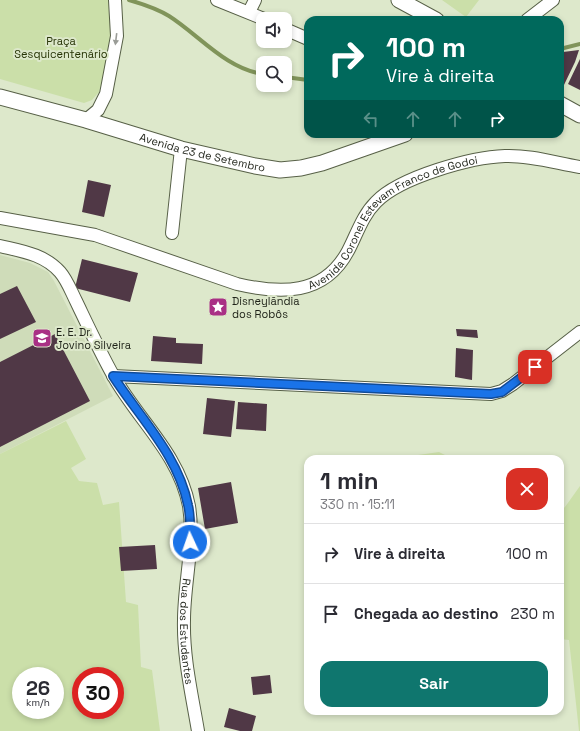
<!DOCTYPE html>
<html lang="pt">
<head>
<meta charset="utf-8">
<style>
	:root { --surface:#fff; --page:#f2f2f3; --text:#2b2b33; --muted:#7c7c81; --line:#e1e1e2; --accent:#0f766e }
	body { margin:0; font-family:"Space Grotesk",sans-serif; background:var(--page); color:var(--text); height:100vh; display:flex; flex-direction:column; font-size:15px; white-space:nowrap }
	* { box-sizing:border-box; margin:0 }
	p { font-size:13px; color:var(--muted) }
	.icon { flex:none; width:22px; height:22px; fill:none; stroke:currentColor; stroke-width:2; stroke-linecap:round; stroke-linejoin:round }
	.map { position:relative; flex:1; overflow:hidden }
	.sheet { position:absolute; left:304px; top:455px; width:260px; height:260px; display:flex; flex-direction:column; background:var(--surface); border-radius:12px; box-shadow:0 2px 6px #0003 }
	.sheet>* { flex:none }
	.top-card { position:absolute; left:304px; top:16px; width:260px; height:122px; border-radius:12px; box-shadow:0 2px 6px #0003; background:#00695c; color:#fff; overflow:hidden }
	.buttons { position:absolute; left:256px; top:12px; display:grid; gap:8px }
	.buttons a { display:grid; place-items:center; width:36px; height:36px; border-radius:8px; background:var(--surface); box-shadow:0 2px 6px #0003; font-size:20px }
	.speed { position:absolute; left:12px; top:667px; display:flex; gap:8px; font-size:20px; font-weight:700; text-align:center }
	.speed>* { display:grid; place-content:center; width:52px; height:52px; border-radius:50%; background:var(--surface); box-shadow:0 2px 6px #0003; line-height:1 }
	.speed small { font-size:10px; font-weight:400 }
	.speed .limit { border:6px solid #d22; background:#fff; color:#111 }
	.pin { position:absolute; display:grid; place-items:center; width:34px; height:34px; color:#fff; margin:-17px; border-radius:8px; box-shadow:0 2px 6px #0006 }
	.me { position:absolute; width:44px; margin:-22px; rotate:357deg; stroke-linejoin:round; filter:drop-shadow(0 0 3px #0008) }
	.turn { display:flex; align-items:center; gap:14px; height:84px; padding:0 16px; font-size:18px }
	.turn .icon { width:52px; height:52px; stroke-width:2.5 }
	.turn b { display:block; font-size:28px; line-height:34px }
	.lanes { display:flex; align-items:center; height:38px; padding:0 16px; background:#0003; justify-content:center; gap:20px; direction:ltr }
	.lanes .off { opacity:.35 }
	.round { display:grid; place-items:center; flex:none; width:42px; height:42px; border-radius:12px; background:var(--page) }
	.summary { display:flex; align-items:center; justify-content:space-between; height:68px; padding:0 16px }
	h1 { font-size:24px; font-weight:700; line-height:30px }
	.cta { display:flex; gap:8px; margin-top:auto; padding:8px 16px }
	.cta a { flex:1; height:46px; border-radius:12px; background:var(--accent); color:#fff; font-size:16px; font-weight:700; line-height:46px; text-align:center }
	ul { padding:0; list-style:none }
	li { display:flex; align-items:center; gap:12px; height:60px; padding:0 16px; border-top:1px solid var(--line) }
	li div { flex:1 }
	li b { display:block; font-size:15px }
	li em { font-style:normal }
	.map>svg:first-child { display:block }
	.built { fill:#cfdcb9 }
	.green { fill:#cbdfa9; fill-rule:evenodd }
	.lines { fill:none; stroke-linecap:round; stroke-linejoin:round }
	.stream { stroke:#80945a; stroke-width:4 }
	.building { fill:#503846 }
	.minor-casing { stroke:#576047; stroke-width:14 }
	.tertiary-casing { stroke:#576047; stroke-width:17 }
	.minor { stroke:#fff; stroke-width:12 }
	.tertiary { stroke:#fff; stroke-width:15 }
	.oneway { fill:#9a9c97 }
	.route-casing { stroke:#114b97; stroke-width:10 }
	.route { stroke:#1a73e8; stroke-width:7 }
	.labels { text-anchor:middle; stroke-width:4; stroke-linejoin:round; paint-order:stroke }
	.park-label { font-size:11px; fill:#283507; stroke:#dde8cb }
	.street-label { font-size:11px; fill:#1e2218; stroke:#dde8cb }
	.poi-label { font-size:11px; fill:#1e2218; stroke:#dde8cb; text-anchor:start }
</style>
</head>
<body>
<div class="map">
<svg width="580" height="731" viewBox="0 0 580 731">
	<rect width="100%" height="100%" fill="#dde8cb"/>
	<path class="built" d="M0,255L30,263L48,272L54,281L113,396L0,454Z"/>
	<path class="green" d="M0,0H108L111,16L109,55L99,92L92,100L84,103L0,79Z
		M442,0H479L466,17Z
		M66,421L86,459L71,468L79,481L97,483L103,505L119,502L126,602L138,605L141,667L152,670L160,731H0V454ZM21,676H55V710H21ZM81,676H115V710H81Z
		M439,452L453,459H412L418,455Z
		M580,486V731H579L569,640L560,639V511L565,507Z"/>
	<g class="lines">
		<path class="stream" d="M129,0C143,4 156,8 169,16C199,35 226,69 263,74
			M560,49L580,44
			M285,77L308,80"/>
	</g>
	<path class="building" d="M579,50L575,62L563,87L560,85V60L563,52Z
		M580,59V90L568,84Z
		M88,180L111,185L104,217L82,212Z
		M82,259L138,273L130,302L75,288Z
		M17,286L36,322L0,339V294Z
		M456,329L477,330L478,338L457,336Z
		M55,334L90,401L0,447V362Z
		M153,336L176,338V343L203,344L202,364L151,361Z
		M456,348L473,350L472,380L455,377Z
		M207,398L235,401L231,437L203,434Z
		M238,402L267,404L266,431L236,429Z
		M231,482L238,523L205,529L198,488Z
		M155,545L157,569L121,571L119,547Z
		M270,675L272,693L253,695L251,677Z
		M229,708L256,716L252,731H240L224,727Z"/>
	<g class="lines">
		<g class="minor-casing">
			<g id="minor">
				<path d="M217,0L264,19"/>
				<path d="M249,12L255,0"/>
				<path d="M527,20L553,0"/>
				<path d="M285,29L308,39"/>
				<path d="M86,120L98,110L106,94L117,36L115,0"/>
				<path id="s1" d="M0,218L95,235L237,284C280,294 324,296 348,251C357,234 362,216 376,202C400,177 472,157 505,156C530,155 556,163 580,167"/>
				<path d="M172,233L181,149"/>
				<path id="s2" d="M0,246C21,251 44,254 60,272C67,280 71,291 76,301C88,326 100,352 114,377C139,421 179,454 189,506C195,543 184,583 184,620C183,657 192,695 198,731"/>
				<path d="M113,376L491,394L502,391L513,384L580,332"/>
			</g>
		</g>
		<g class="tertiary-casing">
			<g id="tertiary">
				<path d="M399,0L436,20"/>
				<path id="s3" d="M0,97L86,120L181,149L255,166L280,170L301,168L322,163L405,134"/>
				<path d="M560,104L580,115"/>
			</g>
		</g>
		<use href="#minor" class="minor"/>
		<use href="#tertiary" class="tertiary"/>
	</g>
	<defs><path id="oneway-solid" d="M-6-.8H1V-3.2L6.5 0L1 3.2V.8H-6Z"/></defs>
	<use class="oneway" href="#oneway-solid" transform="translate(116 39) rotate(97)"/>
	<g class="lines">
		<g class="route-casing">
			<path id="route" d="M190,542C190,530 191,517 188,505C178,455 140,418 113,376L491,394L502,392L535,367"/>
		</g>
		<use href="#route" class="route"/>
	</g>
	<defs>
		<g id="sight-square" transform="scale(1)"><rect x="-9" y="-9" width="18" height="18" rx="4" fill="#a93085" stroke="#dde8cb"/><path d="M0-6L1.8-2.2L6-1.7L2.9 1.2L3.7 5.4L0 3.3L-3.7 5.4L-2.9 1.2L-6-1.7L-1.8-2.2Z" fill="#fff"/></g>
		<g id="school-square" transform="scale(1)"><rect x="-9" y="-9" width="18" height="18" rx="4" fill="#a93085" stroke="#dde8cb"/><path d="M0-5L7-2L0 1L-7-2ZM-4 1L0 2.5L4 1V4Q0 6-4 4Z" fill="#fff"/></g>
	</defs>
	<g fill-rule="evenodd">
		<use href="#sight-square" x="218" y="307"/>
		<use href="#school-square" x="42" y="338"/>
	</g>
	<g class="labels">
		<g class="park-label">
			<text x="61" y="45">Praça<tspan x="61" dy="13">Sesquicentenário</tspan></text>
		</g>
		<g class="street-label">
			<text dy="4" stroke="none"><textPath href="#s3" startOffset="210">Avenida 23 de Setembro</textPath></text>
			<text dy="4" stroke="none"><textPath href="#s1" startOffset="430">Avenida Coronel Estevam Franco de Godoi</textPath></text>
			<text dy="4" stroke="none"><textPath href="#s2" startOffset="461">Rua dos Estudantes</textPath></text>
		</g>
		<g class="poi-label">
			<text x="232" y="305">Disneylãndia<tspan x="232" dy="13">dos Robôs</tspan></text>
			<text x="56" y="336">E. E. Dr.<tspan x="56" dy="13">Jovino Silveira</tspan></text>
		</g>
	</g>
</svg>
<div class="buttons">
<a><svg class="icon" aria-label="sound" viewBox="0 0 24 24"><path d="M4 9h4l5-4v14l-5-4H4zM17 9q2 3 0 6"/></svg></a>
<a><svg class="icon" aria-label="search" viewBox="0 0 24 24"><circle cx="10" cy="10" r="6"/><path d="M15 15l6 6"/></svg></a>
</div>
<div class="speed"><div>26<small>km/h</small></div><div class="limit">30</div></div>
<div class="pin" style="left:535px;top:367px;background:#d93025"><svg class="icon" aria-label="arrive" viewBox="0 0 24 24"><path d="M6 21V4h12l-3 4 3 4H6"/></svg></div>
<svg class="me" style="left:190px;top:542px" viewBox="-20 -20 40 40"><circle r="17" fill="#1a73e8" stroke="#fff" stroke-width="3"/><path d="M0-11L8 9 0 5-8 9z" fill="#fff"/></svg>
<div class="top-card">
<div class="turn"><svg class="icon" aria-label="right" viewBox="0 0 24 24"><path d="M7 20v-9h11M14 6l5 5-5 5"/></svg><div><b>100 m</b>Vire à direita</div></div>
<div class="lanes"><svg class="icon off" aria-label="left" viewBox="0 0 24 24"><path d="M17 20v-9H6M10 6l-5 5 5 5"/></svg><svg class="icon off" aria-label="ahead" viewBox="0 0 24 24"><path d="M12 20V5M6 11l6-6 6 6"/></svg><svg class="icon off" aria-label="ahead" viewBox="0 0 24 24"><path d="M12 20V5M6 11l6-6 6 6"/></svg><svg class="icon" aria-label="right" viewBox="0 0 24 24"><path d="M7 20v-9h11M14 6l5 5-5 5"/></svg></div>
</div>
<section class="sheet">
<div class="summary"><div><h1>1 min</h1><p>330 m · 15:11</p></div><a class="round" style="background:#d93025;color:#fff"><svg class="icon" aria-label="close" viewBox="0 0 24 24"><path d="M6 6l12 12M18 6L6 18"/></svg></a></div>
<ul>
<li><svg class="icon" aria-label="right" viewBox="0 0 24 24"><path d="M7 20v-9h11M14 6l5 5-5 5"/></svg><div><b>Vire à direita</b></div><em>100 m</em></li>
<li><svg class="icon" aria-label="arrive" viewBox="0 0 24 24"><path d="M6 21V4h12l-3 4 3 4H6"/></svg><div><b>Chegada ao destino</b></div><em>230 m</em></li>
</ul>
<div class="cta"><a>Sair</a></div>
</section>
</div>
</body>
</html>
